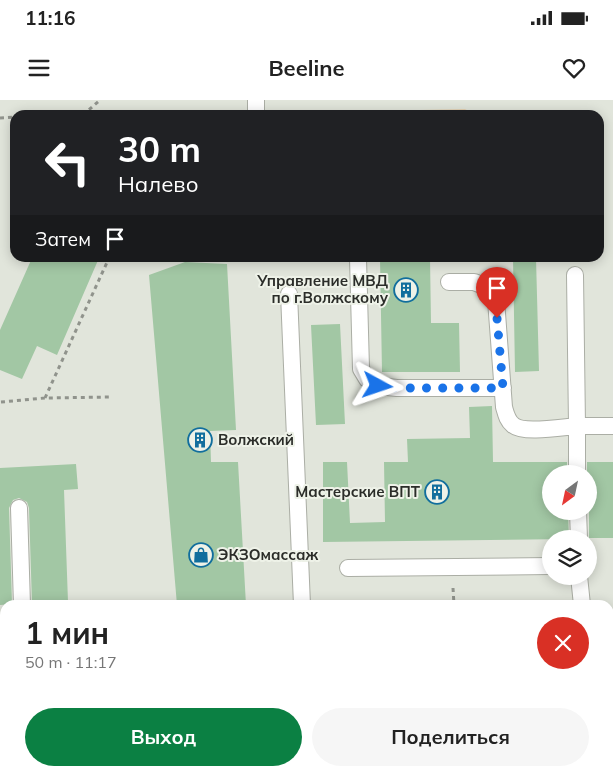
<!DOCTYPE html>
<html lang="ru">
<head>
<meta charset="utf-8">
<style>
	:root { --surface:#fff; --page:#f6f6f6; --text:#222; --muted:#767676; --accent:#0b8043 }
	body { margin:0; font-family:Mulish,sans-serif; background:var(--page); color:var(--text); height:100vh; display:flex; flex-direction:column; font-size:19px; white-space:nowrap }
	* { box-sizing:border-box; margin:0 }
	p { font-size:16px; color:var(--muted) }
	.icon { flex:none; width:28px; height:28px; fill:none; stroke:currentColor; stroke-width:2; stroke-linecap:round; stroke-linejoin:round }
	.map { position:relative; flex:1; overflow:hidden }
	.side { position:absolute; left:0px; top:500px; width:614px; height:176px; display:flex; flex-direction:column; background:var(--surface); border-radius:15px 15px 0 0; box-shadow:0 2px 12px #0003 }
	.side>* { flex:none }
	.hud { position:absolute; left:10px; top:10px; width:594px; height:152px; border-radius:15px; box-shadow:0 2px 12px #0003; background:#202124; color:#fff; overflow:hidden }
	.needle { width:32px; rotate:213deg }
	.controls { position:absolute; left:542px; top:365px; display:grid; gap:10px }
	.controls a { display:grid; place-items:center; width:55px; height:55px; border-radius:50%; background:var(--surface); box-shadow:0 2px 12px #0003; font-size:25px }
	.pin { position:absolute; display:grid; place-items:center; width:42px; height:42px; color:#fff; margin:-51px -21px; border-radius:50% 50% 50% 0; rotate:-45deg; box-shadow:0 0 5px #0007 }
	.pin .icon { rotate:45deg }
	.me { position:absolute; width:55px; margin:-28px; rotate:95deg; stroke-linejoin:round; filter:drop-shadow(0 0 4px #0008) }
	.turn { display:flex; align-items:center; gap:18px; height:105px; padding:0 25px; font-size:22px }
	.turn .icon { width:65px; height:65px; stroke-width:2.5 }
	.turn b { display:block; font-size:35px; line-height:42px }
	.then { display:flex; align-items:center; height:48px; padding:0 25px; background:#0003; gap:10px; font-size:19px }
	.round { display:grid; place-items:center; flex:none; width:52px; height:52px; border-radius:26px; background:var(--page) }
	.headline { display:flex; align-items:center; justify-content:space-between; height:85px; padding:0 25px }
	h1 { font-size:30px; font-weight:700; line-height:38px }
	.cta { display:flex; gap:10px; margin-top:auto; padding:10px 25px }
	.cta a { flex:1; height:58px; border-radius:30px; background:var(--accent); color:#fff; font-size:20px; font-weight:700; line-height:58px; text-align:center }
	.cta a+a { background:var(--page); color:var(--text) }
	.status { display:flex; justify-content:space-between; align-items:center; height:35px; padding:0 25px; background:var(--surface); direction:ltr }
	.status svg { height:14px; fill:currentColor }
	header { display:flex; justify-content:space-between; align-items:center; height:65px; padding:0 25px; background:var(--surface); font-size:22px; font-weight:700 }
	.map>svg:first-child { display:block }
	.grass { fill:url(#grass-dots) }
	.building { fill:#a2c7a4 }
	.lines { fill:none; stroke-linecap:round; stroke-linejoin:round }
	.service-casing { stroke:#abaea5; stroke-width:18 }
	.path { stroke:#90938c; stroke-width:3; stroke-dasharray:4 4; stroke-linecap:butt }
	.service { stroke:#fff; stroke-width:16 }
	.route { stroke:#1a73e8; stroke-width:9; stroke-dasharray:0 16.2 }
	.labels { text-anchor:middle; stroke-width:4; stroke-linejoin:round; paint-order:stroke }
	.poi-label { font-size:15px; font-weight:bold; fill:#2b2d29; stroke:#eef2e8; text-anchor:end }
</style>
</head>
<body>
<div class="status"><b>11:16</b><svg viewBox="0 0 49 12"><path d="M0 12V9h3v3zM5 12V6h3v6zM10 12V3h3v9zM15 12V0h3v12zM26 1h20v11H26zM47 4h2v5h-2z"/></svg></div>
<header><svg class="icon" aria-label="menu" viewBox="0 0 24 24"><path d="M4 6h16M4 12h16M4 18h16"/></svg>Beeline<svg class="icon" aria-label="heart" viewBox="0 0 24 24"><path d="M12 20l-8-8c-3-5 5-10 8-4 3-6 11-1 8 4z"/></svg></header>
<div class="map">
<svg width="613" height="676" viewBox="0 0 613 676">
	<defs>
		<pattern id="grass-dots" width="8" height="8" patternUnits="userSpaceOnUse" patternTransform="scale(1.25)"><rect width="8" height="8" fill="#e6d1b0"/><path d="M2 2h.1M6 6h.1" fill="none" stroke="#c5b497" stroke-width="1.8" stroke-linecap="round"/></pattern>
	</defs>
	<rect width="100%" height="100%" fill="#e1e5db"/>
	<path class="grass" d="M465,9L475,15H420V10Z"/>
	<path class="building" d="M32,158H99L57,255L37,246L22,279L0,270V230Z
		M380,158H430L431,223H459L460,272H382Z
		M513,158H536L539,271L515,272Z
		M185,162L227,164L236,330L210,331L211,362H238L246,505H177L149,175Z
		M340,224L345,324L316,325L311,225Z
		M492,306L493,362H567V374H551V411H568L569,439L323,442V362H347L350,423L385,422L384,362H408L407,339L470,338L469,307Z
		M587,362H613V438H589V374H587Z
		M76,364L78,389L64,390L68,502L32,504L29,408L27,402L19,398L13,400L9,408L12,504L0,505V368Z"/>
	<g class="lines">
		<g class="service-casing">
			<path id="service" d="M256,15V0
				M358,158L361,269L367,279L378,286L397,288H503
				M449,182H474L487,187L496,200L504,307C506,314 507,320 513,325C523,334 563,327 577,326L575,175
				M289,194L302,505
				M577,374V326H613
				M19,408L22,505
				M578,411L579,439
				M348,468L551,466
				M579,476L582,505
				M0,548H5
				M243,671L244,676
				M289,676L290,671"/>
		</g>
		<path class="path" d="M32,15L60,12L76,15
			M83,15L100,0
			M0,18L15,17
			M45,298L109,158
			M1,302L45,298L111,297
			M453,488L454,505"/>
		<use href="#service" class="service"/>
	</g>
	<g class="lines">
		<path class="route" d="M378,286L397,288H503L497,218"/>
	</g>
	<defs>
		<g id="building-ring" transform="scale(1.25)"><circle r="9.5" fill="#eef2e8" stroke="#116e9d" stroke-width="1.5"/><path d="M-4-6H4V6H1V3H-1V6H-4ZM-2.5-4.3h1.7v1.8h-1.7ZM.8-4.3h1.7v1.8H.8ZM-2.5-1h1.7V.8h-1.7ZM.8-1h1.7V.8H.8Z" fill="#116e9d"/></g>
		<g id="shop-ring" transform="scale(1.25)"><circle r="9.5" fill="#eef2e8" stroke="#116e9d" stroke-width="1.5"/><path d="M-5-2.5h2.3a2.7 3.5 0 0 1 5.4 0H5L5.5 6h-11ZM-1.5-2.5h3a1.5 2.3 0 0 0-3 0Z" fill="#116e9d"/></g>
	</defs>
	<g fill-rule="evenodd">
		<use href="#building-ring" x="406" y="190"/>
		<use href="#building-ring" x="200" y="340"/>
		<use href="#building-ring" x="437" y="392"/>
		<use href="#shop-ring" x="201" y="455"/>
	</g>
	<g class="labels">
		<g class="poi-label">
			<text x="388" y="186">Управление МВД<tspan x="388" dy="17">по г.Волжскому</tspan></text>
			<text x="218" y="345" text-anchor="start">Волжский</text>
			<text x="420" y="397">Мастерские ВПТ</text>
			<text x="218" y="460" text-anchor="start">ЭКЗОмассаж</text>
		</g>
	</g>
</svg>
<div class="controls">
<a><svg class="needle" viewBox="-14 -14 28 28"><path d="M0-13l5 13h-10z" fill="#e53935"/><path d="M0 13l5-13h-10z" fill="#767676"/></svg></a>
<a><svg class="icon" aria-label="layers" viewBox="0 0 24 24"><path d="M12 4l9 5-9 5-9-5zM3 14l9 5 9-5"/></svg></a>
</div>
<div class="pin" style="left:497px;top:218px;background:#d93025"><svg class="icon" aria-label="arrive" viewBox="0 0 24 24"><path d="M6 21V4h12l-3 4 3 4H6"/></svg></div>
<svg class="me" style="left:378px;top:286px" viewBox="-20 -20 40 40"><path d="M0-17L14 15 0 8-14 15z" fill="#1a73e8" stroke="#fff" stroke-width="4"/></svg>
<div class="hud">
<div class="turn"><svg class="icon" aria-label="left" viewBox="0 0 24 24"><path d="M17 20v-9H6M10 6l-5 5 5 5"/></svg><div><b>30 m</b>Налево</div></div>
<div class="then">Затем<svg class="icon" aria-label="arrive" viewBox="0 0 24 24"><path d="M6 21V4h12l-3 4 3 4H6"/></svg></div>
</div>
<section class="side">
<div class="headline"><div><h1>1 мин</h1><p>50 m · 11:17</p></div><a class="round" style="background:#d93025;color:#fff"><svg class="icon" aria-label="close" viewBox="0 0 24 24"><path d="M6 6l12 12M18 6L6 18"/></svg></a></div>
<div class="cta"><a>Выход</a><a>Поделиться</a></div>
</section>
</div>
</body>
</html>
